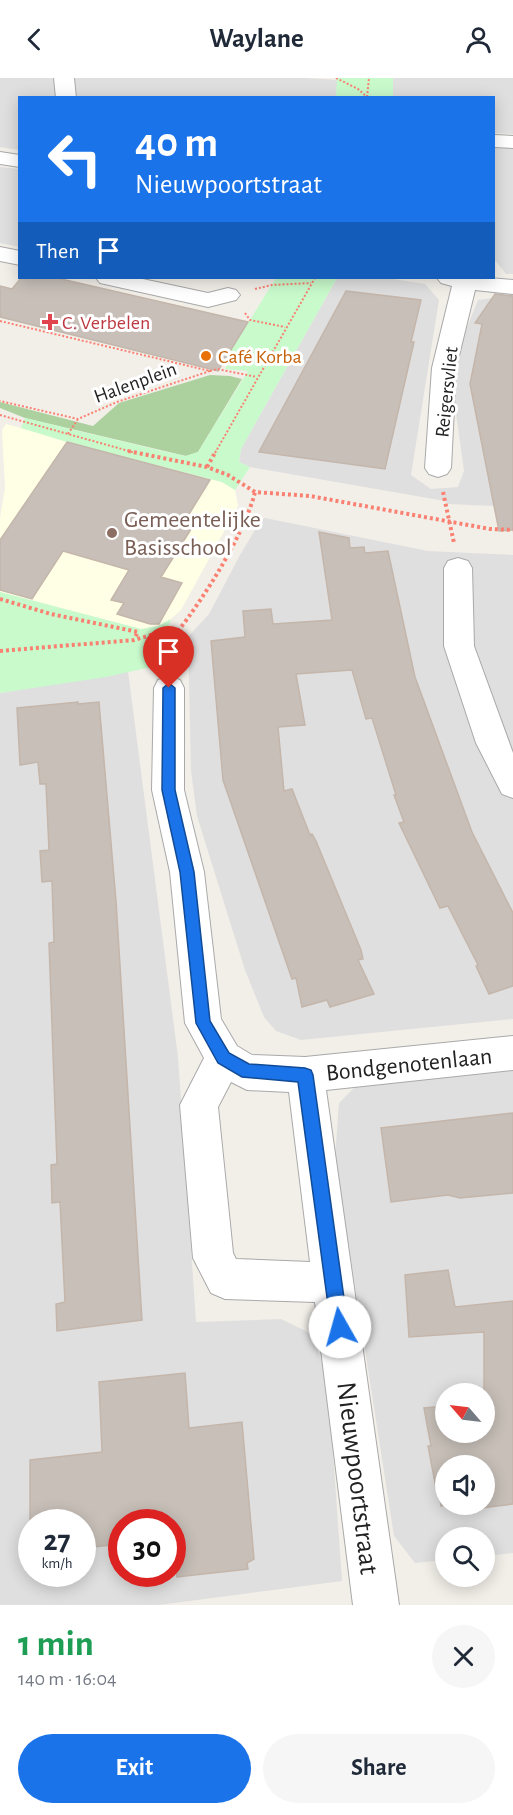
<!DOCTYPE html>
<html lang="en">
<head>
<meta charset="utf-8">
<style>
	:root { --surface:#fff; --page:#f6f6f7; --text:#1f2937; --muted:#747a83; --accent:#1a73e8 }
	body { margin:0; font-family:"Alegreya Sans",sans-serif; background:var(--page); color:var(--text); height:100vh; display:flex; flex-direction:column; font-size:22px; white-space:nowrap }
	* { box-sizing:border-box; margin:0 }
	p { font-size:20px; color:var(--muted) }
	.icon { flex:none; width:33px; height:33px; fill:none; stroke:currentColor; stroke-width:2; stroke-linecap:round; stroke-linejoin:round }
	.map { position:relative; height:1527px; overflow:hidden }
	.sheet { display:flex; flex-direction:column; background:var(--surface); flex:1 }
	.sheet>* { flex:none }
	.hud { position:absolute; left:18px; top:18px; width:477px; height:183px; border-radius:0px; box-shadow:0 3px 15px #0003; background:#1a73e8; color:#fff; overflow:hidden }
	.needle { width:39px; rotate:298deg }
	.buttons { position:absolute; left:435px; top:1305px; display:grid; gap:12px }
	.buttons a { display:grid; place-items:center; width:60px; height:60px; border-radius:50%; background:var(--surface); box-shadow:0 3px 15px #0003; font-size:30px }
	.speed { position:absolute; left:18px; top:1431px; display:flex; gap:12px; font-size:30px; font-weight:700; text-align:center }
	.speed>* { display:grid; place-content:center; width:78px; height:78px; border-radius:50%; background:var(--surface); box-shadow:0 3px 15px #0003; line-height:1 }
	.speed small { font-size:15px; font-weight:400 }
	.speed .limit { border:9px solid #d22; background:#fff; color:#111 }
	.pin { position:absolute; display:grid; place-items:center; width:51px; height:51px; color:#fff; margin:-62px -26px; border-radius:50% 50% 50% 0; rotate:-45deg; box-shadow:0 0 6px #0007 }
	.pin .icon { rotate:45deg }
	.me { position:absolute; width:66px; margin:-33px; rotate:353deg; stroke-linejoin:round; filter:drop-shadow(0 0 4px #0008) }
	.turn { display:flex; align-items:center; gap:21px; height:126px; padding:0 18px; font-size:27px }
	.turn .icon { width:78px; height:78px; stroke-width:2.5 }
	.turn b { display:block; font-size:42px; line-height:51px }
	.then { display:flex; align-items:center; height:57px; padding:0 18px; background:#0003; gap:12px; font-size:22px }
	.round { display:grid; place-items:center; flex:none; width:63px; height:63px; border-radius:32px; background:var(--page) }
	.headline { display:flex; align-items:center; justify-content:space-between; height:102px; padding:0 18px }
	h1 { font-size:36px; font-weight:700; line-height:45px; color:#1e9e55 }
	.button { display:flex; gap:12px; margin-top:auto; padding:12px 18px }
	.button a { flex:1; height:69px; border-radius:36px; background:var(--accent); color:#fff; font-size:24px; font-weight:700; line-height:69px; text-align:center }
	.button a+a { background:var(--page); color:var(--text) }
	header { display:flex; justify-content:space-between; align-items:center; height:78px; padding:0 18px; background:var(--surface); font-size:27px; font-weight:700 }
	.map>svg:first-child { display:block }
	.residential { fill:#e0dfdf; fill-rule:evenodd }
	.education { fill:#ffffe5 }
	.forest { fill:#add19e }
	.park { fill:#c8facc }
	.building { fill:#c7bfb8; stroke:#c4b6ab; stroke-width:1.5 }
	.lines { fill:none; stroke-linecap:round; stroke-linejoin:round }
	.minor-casing { stroke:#a9a9a9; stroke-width:2 }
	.path-far1 { stroke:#fa8072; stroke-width:2; stroke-dasharray:2 2; stroke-linecap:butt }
	.path { stroke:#fa8072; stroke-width:4; stroke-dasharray:3 3; stroke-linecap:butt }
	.minor { fill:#fff; fill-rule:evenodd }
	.route { fill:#1a73e8; stroke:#114b97; stroke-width:1.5 }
	.health-dot { fill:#e0444e; stroke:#fff; stroke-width:2 }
	.food-dot { fill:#e8710a; stroke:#fff; stroke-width:2 }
	.education-dot { fill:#8d6e63; stroke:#fff; stroke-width:2 }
	.labels { text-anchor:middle; stroke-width:6; stroke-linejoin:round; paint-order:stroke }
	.far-health-label { font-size:20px; fill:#be3a42; stroke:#fff; text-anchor:start }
	.far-food-label { font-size:20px; fill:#c56008; stroke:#fff; text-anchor:start }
	.far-street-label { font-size:20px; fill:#222; stroke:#fff }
	.education-label { font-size:24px; fill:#785e54; stroke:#fff; text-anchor:start }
	.street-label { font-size:24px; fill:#222; stroke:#fff }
	.near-street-label { font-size:28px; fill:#222; stroke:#fff }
</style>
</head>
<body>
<header><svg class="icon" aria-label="back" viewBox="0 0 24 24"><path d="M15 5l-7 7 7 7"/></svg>Waylane<svg class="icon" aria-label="person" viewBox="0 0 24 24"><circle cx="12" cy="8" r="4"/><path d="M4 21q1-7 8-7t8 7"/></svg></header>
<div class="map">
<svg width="513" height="1527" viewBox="0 0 513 1527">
	<rect width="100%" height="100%" fill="#f2efe9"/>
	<path class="residential" d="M0,0H57L60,19L20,20L19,72L0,69Z
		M69,0H305L338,2L336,19L72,20Z
		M393,0H513V56L494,55V20L393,19Z
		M494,70H513V196H506L494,181Z
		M0,89L19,91V169L0,165Z
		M337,200H387L425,206L439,222L411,397L431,411L458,409L464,393L455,328L458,272L478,222L513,217V429L449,426L445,423L250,389L239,384L241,371Z
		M265,440L428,473L513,477V941L301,962L276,953L264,939L245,892L197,738L191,693L188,559L209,536L240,477L261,442Z
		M128,593L178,979L196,1244L281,1241L312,1256L328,1302L342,1503L159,1527H0V615ZM32,1444H82V1496H32ZM122,1444H172V1496H122Z
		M513,991V1475L485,1478L484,1460H446L445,1482L415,1485L394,1458L335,1079L339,1025L360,1004ZM446,1316H484V1354H446ZM446,1388H484V1426H446Z"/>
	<path class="education" d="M6,346L222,404L235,412L238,428L181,532L171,541L158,548L141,551L0,514V440L5,410L2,352Z"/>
	<path class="forest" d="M210,297L230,298L242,301L198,374L186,378L25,340L0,330V324L93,348L119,325Z"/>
	<path class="park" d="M337,0H393V19H336Z
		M276,200H337L241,371L239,384L250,389L235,412L222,404L67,364L21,350L25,340L162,373L186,378L198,374L248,293L225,291L230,281L226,280Z
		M0,514L141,551L158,548L171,541L164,559L160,587L106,599L0,615Z"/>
	<path class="building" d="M21,200H57L248,244L218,293L0,239V208L12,211Z
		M346,213L421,222L411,264H414L385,391L259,374Z
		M495,216L513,218V452L499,453L470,306L482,246L475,245Z
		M67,364L210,402L183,446L193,448L161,499L182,505L159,546H150L117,536L124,525L111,522L129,492L63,473L32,521L0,512V462Z
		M319,454L349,460L350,470L364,469L365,475L388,473L415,599L472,754L513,835V908L489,916L476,888L478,887L448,828L440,830L399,745L404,744L394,717H396L372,640L366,641L352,592L296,596L305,647L278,649L284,713L292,711L310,757L312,756L316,763L361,872L363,881L358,882L374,916L330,929L327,922L302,929L296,900L292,901L223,702L211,563L245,559L243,533L271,531L273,546L332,542Z
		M78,624V626L99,624L116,823L142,1242L57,1253L56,1226L65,1224L60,1124L52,1125L51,1087L57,1086L49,865L54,864L52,803L42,804L40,773L49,772L46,706H40L38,684L20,687L17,630Z
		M513,1035V1115L460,1120L448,1117L391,1124L381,1050Z
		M448,1192L455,1229L513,1223V1426L473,1431L465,1426H484V1388H446V1426H458L441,1428L439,1412L436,1410L428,1368H431L424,1330L446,1328V1354H484V1254L409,1259L405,1197Z
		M185,1295L189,1350L242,1344L254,1481L247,1485L248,1491L177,1499L172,1444H122V1466L82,1470V1444H32L30,1477V1382L102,1374L99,1304Z"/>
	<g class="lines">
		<g class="minor-casing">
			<path id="minor" d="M54,0H74L76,20H56Z
				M494,57L513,58V70L494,69Z
				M0,74L20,77V89L0,86Z
				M0,169L20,173V187L0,183Z
				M96,200H138L208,215L228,210L236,212L240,217L236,222L208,229L100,205Z
				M437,200H489L513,202V216L475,212L456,290L451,390L447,396L438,399L429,396L425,390L432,290L452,208L441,205Z
				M458,480L468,483L472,490L474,568L513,675V720L502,716L476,665L444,568V490L448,483Z
				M169,598L180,602L184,610V712L204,794L221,941L237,968L252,977L305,979L513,958V992L326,1012L399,1527H353L315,1224L225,1221L211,1215L193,1180L180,1027L204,980L185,945L170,794L152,712L154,610L158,602ZM231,1004L247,1012L289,1014L310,1184L236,1181L233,1175L218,1029Z"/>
		</g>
		<path class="path-far1" d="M336,0L358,11L367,19
			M367,19L369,0
			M255,211L272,207L311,205
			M245,235L250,242L285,249
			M0,243L210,293L117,324L78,341L0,323
			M210,293L217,291L257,299
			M0,337L136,375
			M68,356L78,341
			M215,375L315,200"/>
		<path class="path" d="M128,373L207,389L228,397L255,414L310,418L490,451L513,452
			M207,389L216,373
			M443,414L454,465
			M0,521L51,536L138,554L134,561
			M178,553C204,520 245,455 255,414
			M178,553L183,561L182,584
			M0,573L134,562L168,552L178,553"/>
		<use href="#minor" class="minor"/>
	</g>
	<path class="route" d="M169,605L175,610V712L194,794L210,943L229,975L249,986L305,990L311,992L313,997L348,1249L346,1255L340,1257L334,1255L331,1249L298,1004L242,999L218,985L196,945L180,794L162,712L163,610Z"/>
	<path class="health-dot" d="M47 235h6v6h6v6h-6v6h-6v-6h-6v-6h6z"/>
	<circle class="food-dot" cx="206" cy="278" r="6"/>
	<circle class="education-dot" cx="112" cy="455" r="6"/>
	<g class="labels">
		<g class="far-health-label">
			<text x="62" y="251">C. Verbelen</text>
		</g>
		<g class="far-food-label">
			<text x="218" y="285">Café Korba</text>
		</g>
		<g class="far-street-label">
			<text transform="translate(135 304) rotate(-20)" y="7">Halenplein</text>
			<text transform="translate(446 314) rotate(-84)" y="7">Reigersvliet</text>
		</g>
		<g class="education-label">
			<text x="124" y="449">Gemeentelijke<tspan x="124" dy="28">Basisschool</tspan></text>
		</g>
		<g class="street-label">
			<text transform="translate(409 986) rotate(-6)" y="8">Bondgenotenlaan</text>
		</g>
		<g class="near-street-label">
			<text transform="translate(359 1400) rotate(83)" y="10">Nieuwpoortstraat</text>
		</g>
	</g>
</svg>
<div class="buttons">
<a><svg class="needle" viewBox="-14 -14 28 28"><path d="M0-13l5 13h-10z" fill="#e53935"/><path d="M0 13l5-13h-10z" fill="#747a83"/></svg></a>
<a><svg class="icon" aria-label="sound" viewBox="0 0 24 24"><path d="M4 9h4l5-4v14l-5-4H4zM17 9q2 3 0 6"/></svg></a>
<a><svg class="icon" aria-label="search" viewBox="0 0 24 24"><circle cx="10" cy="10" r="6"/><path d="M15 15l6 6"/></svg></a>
</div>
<div class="speed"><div>27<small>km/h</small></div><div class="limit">30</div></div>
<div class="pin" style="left:169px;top:610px;background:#d93025"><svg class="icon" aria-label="arrive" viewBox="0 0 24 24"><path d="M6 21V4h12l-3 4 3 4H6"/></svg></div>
<svg class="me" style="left:340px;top:1249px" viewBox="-20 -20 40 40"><circle r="19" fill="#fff"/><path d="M0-13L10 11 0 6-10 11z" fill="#1a73e8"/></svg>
<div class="hud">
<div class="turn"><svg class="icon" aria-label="left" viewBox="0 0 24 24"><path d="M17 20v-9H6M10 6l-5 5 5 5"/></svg><div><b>40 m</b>Nieuwpoortstraat</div></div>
<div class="then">Then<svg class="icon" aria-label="arrive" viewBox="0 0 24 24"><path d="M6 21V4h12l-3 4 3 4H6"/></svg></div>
</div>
</div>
<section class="sheet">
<div class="headline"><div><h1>1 min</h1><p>140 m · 16:04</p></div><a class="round"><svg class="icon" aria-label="close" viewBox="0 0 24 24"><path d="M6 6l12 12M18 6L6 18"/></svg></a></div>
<div class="button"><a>Exit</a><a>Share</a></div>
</section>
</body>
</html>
